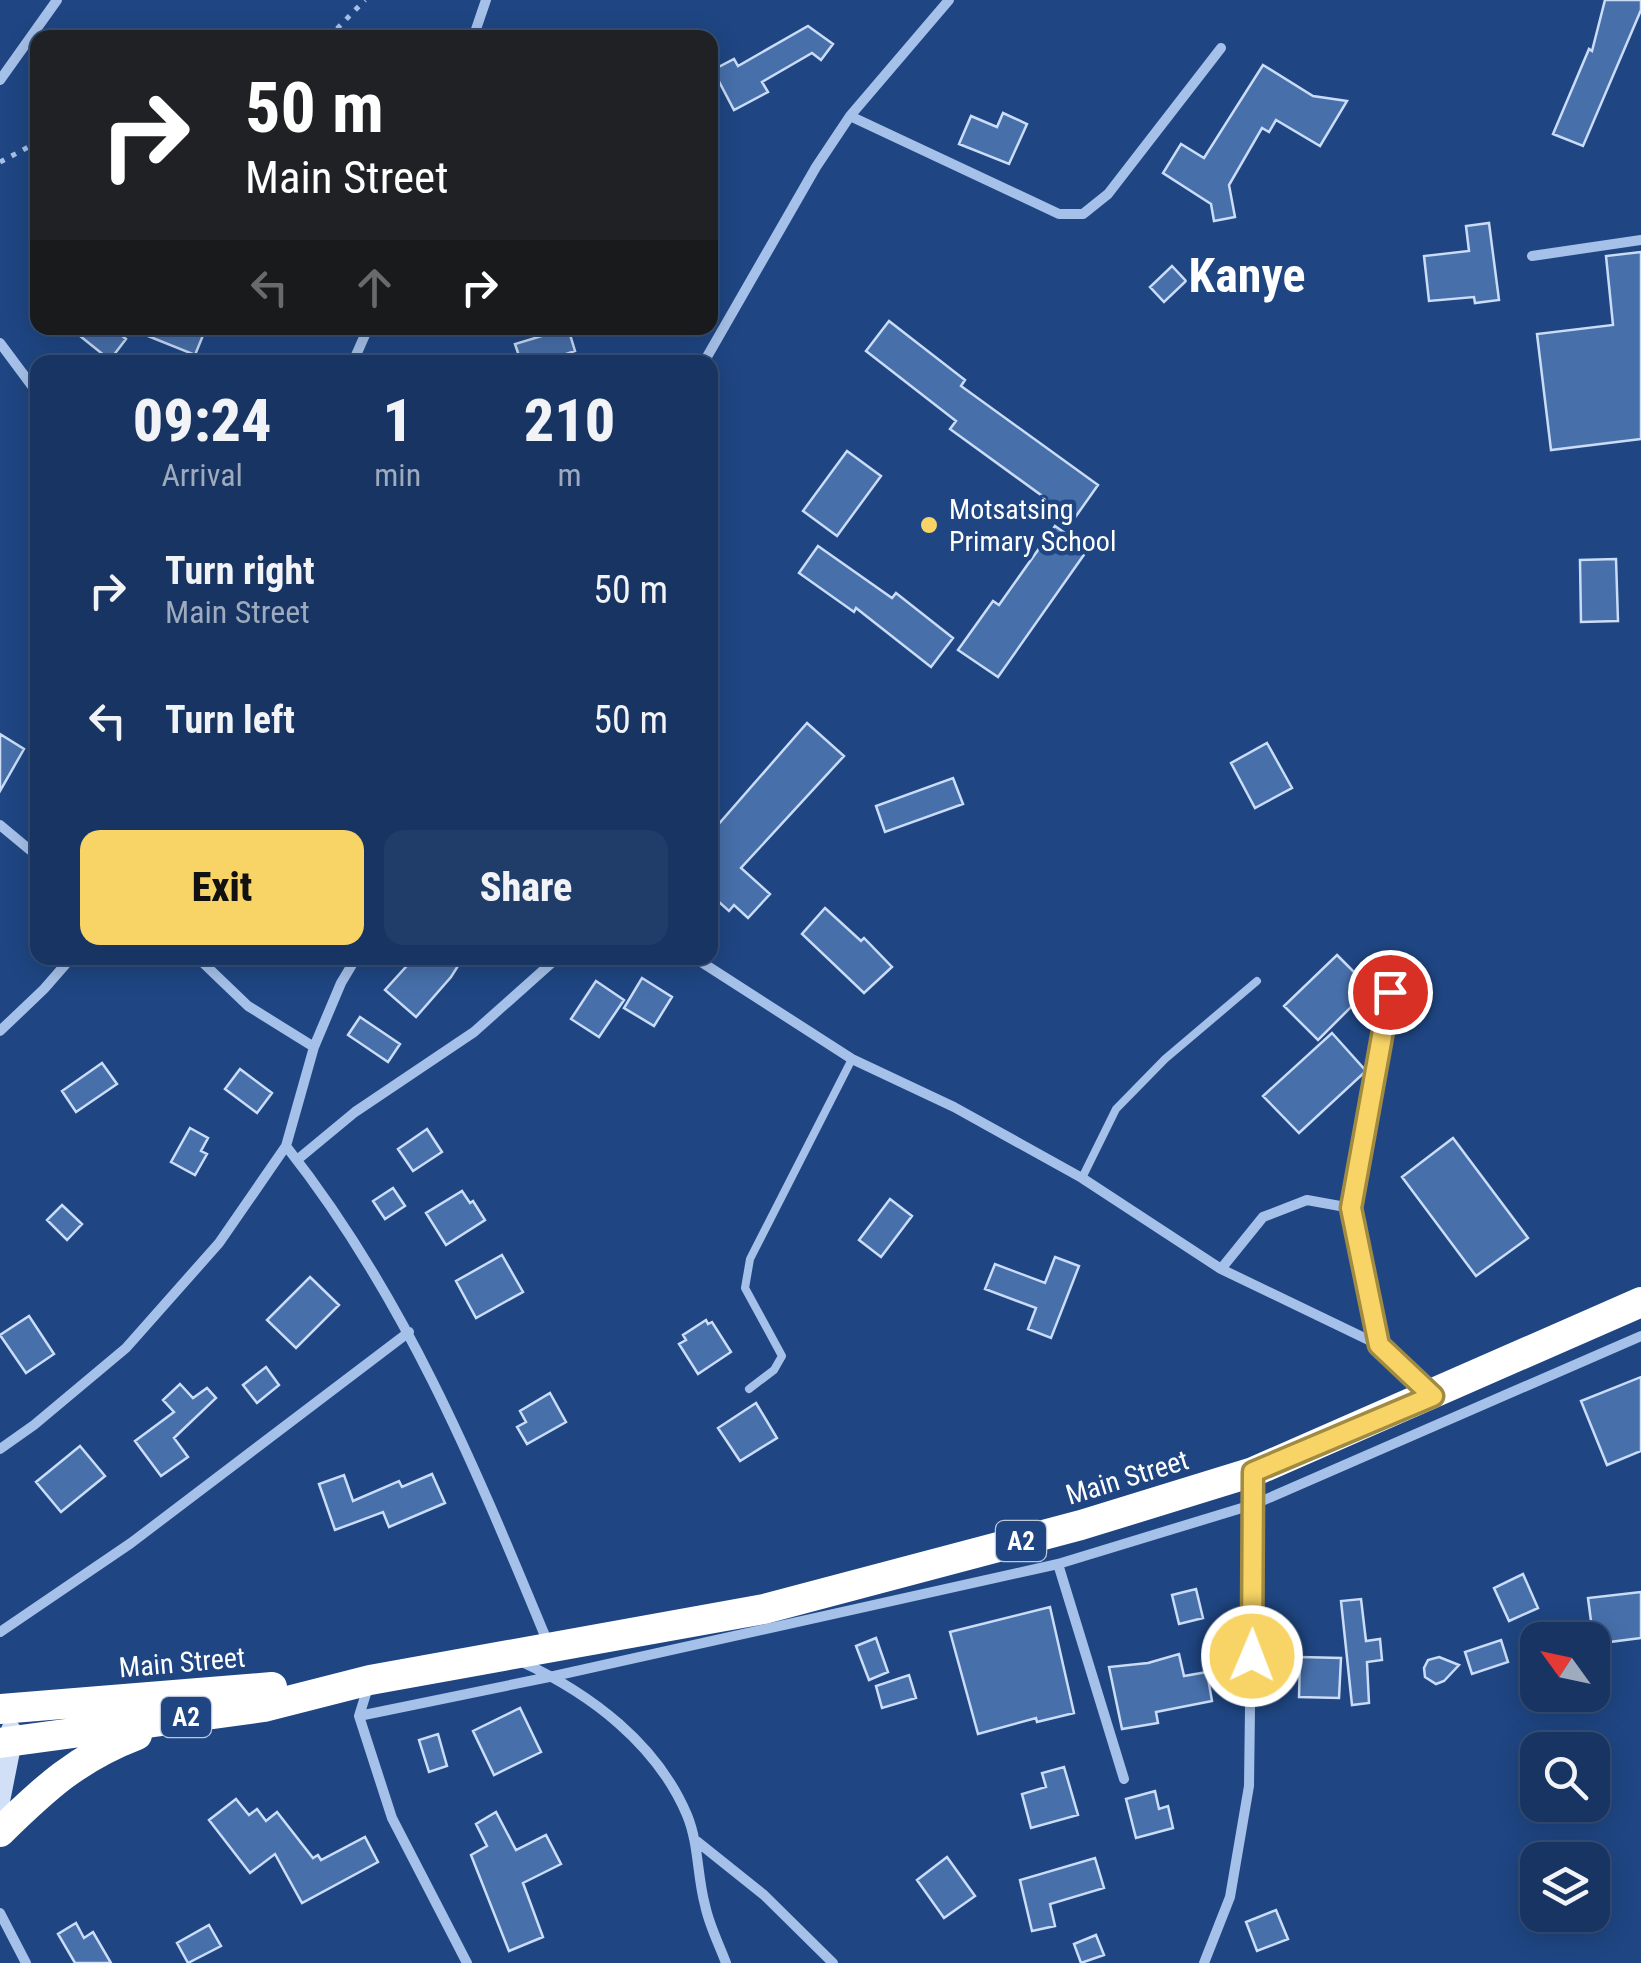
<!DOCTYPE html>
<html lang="en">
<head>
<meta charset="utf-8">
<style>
	:root { --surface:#173462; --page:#203c68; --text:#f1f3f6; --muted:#9eaabe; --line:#364f77; --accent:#f7d465 }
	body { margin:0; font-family:"Roboto Condensed",sans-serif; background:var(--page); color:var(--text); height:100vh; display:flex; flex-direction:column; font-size:38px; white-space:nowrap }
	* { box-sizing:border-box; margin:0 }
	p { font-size:32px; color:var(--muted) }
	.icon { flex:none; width:55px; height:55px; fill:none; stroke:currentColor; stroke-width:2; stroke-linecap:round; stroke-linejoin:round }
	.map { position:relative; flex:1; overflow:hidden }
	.drawer { position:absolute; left:30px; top:355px; width:688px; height:610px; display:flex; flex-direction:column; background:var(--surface); border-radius:20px; box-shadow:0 5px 25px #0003,0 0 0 2px var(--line) }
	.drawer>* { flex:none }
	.hud { position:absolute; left:30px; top:30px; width:688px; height:305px; border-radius:20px; box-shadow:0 5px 25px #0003,0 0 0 2px var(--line); background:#202124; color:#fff; overflow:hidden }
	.needle { width:65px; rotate:303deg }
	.tools { position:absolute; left:1520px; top:1622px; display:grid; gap:20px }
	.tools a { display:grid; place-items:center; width:90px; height:90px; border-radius:20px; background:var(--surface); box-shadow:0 5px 25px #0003,0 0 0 2px var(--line); font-size:50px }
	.pin { position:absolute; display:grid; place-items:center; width:85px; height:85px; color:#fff; margin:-42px; border:5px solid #fff; border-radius:50%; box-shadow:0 2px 10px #0007 }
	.me { position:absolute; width:110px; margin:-55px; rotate:1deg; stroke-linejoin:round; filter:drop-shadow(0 0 8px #0008) }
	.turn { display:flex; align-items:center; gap:35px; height:210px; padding:0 50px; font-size:45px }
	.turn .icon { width:130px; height:130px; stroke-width:2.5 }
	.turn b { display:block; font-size:70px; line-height:85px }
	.lanes { display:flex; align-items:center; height:95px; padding:0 50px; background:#0003; justify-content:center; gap:50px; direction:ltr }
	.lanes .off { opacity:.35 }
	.eta { display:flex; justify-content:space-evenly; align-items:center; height:170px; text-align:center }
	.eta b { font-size:60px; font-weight:800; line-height:70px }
	.action { display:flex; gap:20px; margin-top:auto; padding:20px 50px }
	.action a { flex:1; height:115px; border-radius:20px; background:var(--accent); color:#111; font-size:40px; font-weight:800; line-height:115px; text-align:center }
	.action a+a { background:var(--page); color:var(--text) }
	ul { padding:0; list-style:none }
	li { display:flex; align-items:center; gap:30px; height:130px; padding:0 50px }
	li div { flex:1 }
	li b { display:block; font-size:38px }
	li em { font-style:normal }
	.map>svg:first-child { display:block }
	.building { fill:#4770ab; stroke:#cadcf7; stroke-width:2.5 }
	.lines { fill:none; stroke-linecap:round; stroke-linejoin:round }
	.path { stroke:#a6c1e9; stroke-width:5; stroke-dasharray:5 8; stroke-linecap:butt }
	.lane { stroke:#a6c1e9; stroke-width:8 }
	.street { stroke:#a6c1e9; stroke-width:10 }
	.secondary { stroke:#d1dff7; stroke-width:20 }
	.highway { stroke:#fff; stroke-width:30 }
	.route-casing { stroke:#a18a42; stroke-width:25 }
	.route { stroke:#f7d465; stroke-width:18 }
	.poi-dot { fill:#f7d465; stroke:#1f4683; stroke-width:4 }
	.labels { text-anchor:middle; stroke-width:9; stroke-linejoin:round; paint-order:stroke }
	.shield { fill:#1f4683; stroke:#bcc8da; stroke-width:2.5 }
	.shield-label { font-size:25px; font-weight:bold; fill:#fff }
	.poi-label { font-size:28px; fill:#fff; stroke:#1f4683; text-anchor:start }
	.street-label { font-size:28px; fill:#fff; stroke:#1f4683 }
	.town-label { font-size:48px; font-weight:bold; fill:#fff; stroke:#1f4683 }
</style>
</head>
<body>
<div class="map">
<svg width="1641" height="1963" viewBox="0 0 1641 1963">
	<rect width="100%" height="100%" fill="#1f4683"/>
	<path class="building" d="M1605,0H1641V10L1583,146L1553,134L1589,49L1592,51Z
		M808,26L833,44L821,60L812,53L762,82L768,92L734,110L713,70L734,59L738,66Z
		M1263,65L1313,96L1347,101L1320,146L1276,120L1269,132L1262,128L1229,185L1235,217L1214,221L1211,204L1163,173L1181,144L1204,158Z
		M1003,113L1027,124L1009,164L959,144L971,116L997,127Z
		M1489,223L1499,300L1475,303L1474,297L1429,301L1424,256L1469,251L1466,226Z
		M1641,252V439L1551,450L1537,334L1613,325L1606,256Z
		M1172,266L1186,281L1164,302L1150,287Z
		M889,321L965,380L961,386L1098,485L1074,519L950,429L956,421L866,351Z
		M70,328H112L126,339L110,360Z
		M128,328H206L195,355Z
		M568,328L575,351L566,354L569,362H521L515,344Z
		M847,451L881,476L837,536L803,511Z
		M1055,526L1088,549L998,677L958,650L993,601L999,605Z
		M818,546L892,598L896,593L953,638L931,667L856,608L854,612L799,573Z
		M1616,559L1618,621L1581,622L1580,560Z
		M807,723L844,756L741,868L770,894L748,918L734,905L729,911L710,894V834Z
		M0,734L24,749L0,791Z
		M1267,743L1292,788L1255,808L1231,763Z
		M953,778L963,804L885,832L876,806Z
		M825,908L861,941L864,938L892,967L864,993L802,934Z
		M1337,955L1370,988L1318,1040L1284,1006Z
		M414,958H463L451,977L416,1017L385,990Z
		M642,978L672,997L654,1026L624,1008Z
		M596,981L624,1000L599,1037L571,1019Z
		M360,1017L400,1044L388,1062L348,1035Z
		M1332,1033L1366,1071L1299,1133L1263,1096Z
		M102,1063L117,1084L76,1112L62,1091Z
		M240,1069L272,1093L257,1113L225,1089Z
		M190,1128L208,1138L201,1151L207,1154L195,1175L171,1162Z
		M427,1129L442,1152L413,1171L398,1149Z
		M1453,1138L1528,1238L1476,1276L1402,1177Z
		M393,1188L405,1206L385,1219L373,1201Z
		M462,1191L470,1203L473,1201L485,1220L446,1245L426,1213Z
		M890,1199L912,1216L881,1257L859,1240Z
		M62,1205L82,1224L67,1240L47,1220Z
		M502,1255L523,1292L476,1318L456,1281Z
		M1055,1257L1079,1266L1051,1338L1028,1329L1036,1308L985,1289L995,1264L1045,1283Z
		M310,1277L339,1305L296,1348L267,1320Z
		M29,1316L54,1354L26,1373L0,1335Z
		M706,1320L708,1324L712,1322L731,1352L698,1374L679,1344L686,1340L683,1335Z
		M266,1367L279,1385L257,1403L243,1385Z
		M1641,1377V1451L1607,1465L1581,1401Z
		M180,1384L193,1398L207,1388L216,1398L174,1438L188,1457L161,1476L135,1441L174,1412L163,1400Z
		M550,1393L566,1422L527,1444L517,1427L526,1422L520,1411Z
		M756,1403L777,1438L740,1461L718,1428Z
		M80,1446L105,1476L61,1512L36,1482Z
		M432,1474L445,1503L389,1527L383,1512L335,1530L319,1484L344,1475L353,1501L399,1481L402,1487Z
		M1523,1574L1538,1608L1509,1621L1494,1588Z
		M1196,1589L1203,1618L1179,1624L1172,1595Z
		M1641,1592V1638L1594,1644L1588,1598Z
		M1361,1599L1366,1641L1380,1639L1382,1660L1367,1662L1369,1703L1352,1705L1341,1601Z
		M1050,1607L1074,1713L1037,1722L1036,1718L978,1734L950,1632Z
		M876,1638L888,1672L869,1680L856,1646Z
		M1501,1640L1508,1662L1472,1674L1465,1652Z
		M1179,1654L1184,1676L1207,1672L1212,1701L1156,1712L1158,1723L1122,1729L1109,1667L1148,1663Z
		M1300,1657L1341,1658L1339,1698L1299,1697Z
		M1439,1657L1459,1665L1444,1681L1436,1684L1425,1677L1424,1668L1428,1660Z
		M909,1675L916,1698L882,1708L876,1686Z
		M520,1708L541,1752L494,1775L473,1731Z
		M438,1734L447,1766L429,1772L419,1740Z
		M1064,1767L1078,1815L1031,1828L1022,1794L1046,1787L1042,1773Z
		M1155,1791L1159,1809L1168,1806L1173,1828L1136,1838L1126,1799Z
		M236,1799L249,1815L257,1809L266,1821L277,1812L313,1858L318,1855L321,1860L365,1837L378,1862L302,1903L275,1854L250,1873L209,1820Z
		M496,1812L516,1850L546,1835L561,1864L523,1883L543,1937L509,1951L471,1855L487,1846L476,1824Z
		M947,1857L975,1896L944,1918L917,1880Z
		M1095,1858L1104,1888L1050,1904L1055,1926L1032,1931L1020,1880Z
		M1276,1910L1288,1939L1257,1951L1246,1922Z
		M76,1923L84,1938L93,1932L111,1963H75L58,1934Z
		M209,1925L221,1946L188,1963L177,1943Z
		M1096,1935L1104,1955L1081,1963L1074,1944Z"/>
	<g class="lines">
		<path class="path" d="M328,38L365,0
			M0,162L38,142"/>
		<path class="lane" d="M1082,1178L1116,1109L1165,1059L1257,981
			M749,1389L774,1370L782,1356L745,1288L750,1259L852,1059"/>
		<path class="street" d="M473,38L486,0
			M0,80L57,0
			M850,116L1059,214H1083L1108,194L1221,48
			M1532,256L1641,240
			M0,343L38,394
			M353,362L368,328
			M704,362L816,167L850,116L949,0
			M0,825L30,850L38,842
			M198,958L248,1006L314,1047
			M695,958L852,1059L954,1107L1082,1178L1221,1269L1379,1345L1428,1390
			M0,1031L44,989L71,958
			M286,1146C406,1298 475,1467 548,1643
			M297,1160L355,1112L474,1032L557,958
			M1221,1269L1263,1217L1307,1200L1351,1208
			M1379,1345L1351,1208L1390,992
			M0,1449L34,1425L126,1348L219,1243L286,1146L314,1047L341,983L356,958
			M1058,1564L1124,1779
			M0,1632L131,1543L409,1332
			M522,1662C591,1694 657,1744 687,1815C699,1844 697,1876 705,1905C709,1925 719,1944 726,1963
			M369,1684L359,1716L392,1818L467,1963
			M359,1716L554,1676L1058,1564L1255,1504L1641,1336
			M694,1839L764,1895L833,1963
			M0,1913L26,1963
			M1204,1963L1230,1897L1249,1786L1253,1476"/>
		<path class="secondary" d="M0,1801L12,1741L11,1730"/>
		<path class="highway" d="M0,1709L272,1687
			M0,1743L264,1707L370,1680L764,1609L1081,1525L1253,1472L1641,1302
			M0,1832C45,1788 77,1758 137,1735"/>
	</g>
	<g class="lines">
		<g class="route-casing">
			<path id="route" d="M1252,1656L1253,1472L1433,1396L1379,1345L1351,1208L1390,992"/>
		</g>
		<use href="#route" class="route"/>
	</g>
	<circle class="poi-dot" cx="929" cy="525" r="10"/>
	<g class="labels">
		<g class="shield">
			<rect x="996" y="1521" width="50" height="40" rx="8"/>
			<rect x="161" y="1697" width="50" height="40" rx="8"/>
		</g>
		<g class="shield-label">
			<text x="1021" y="1550">A2</text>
			<text x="186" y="1726">A2</text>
		</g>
		<g class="poi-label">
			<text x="949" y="519">Motsatsing<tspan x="949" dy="32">Primary School</tspan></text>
		</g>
		<g class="street-label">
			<text transform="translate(1127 1477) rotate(-17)" y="10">Main Street</text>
			<text transform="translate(182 1662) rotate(-5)" y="10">Main Street</text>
		</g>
		<g class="town-label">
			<text x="1247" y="292">Kanye</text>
		</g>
	</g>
</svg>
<div class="tools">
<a><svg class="needle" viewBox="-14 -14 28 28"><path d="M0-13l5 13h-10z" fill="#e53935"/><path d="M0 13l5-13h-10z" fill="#9eaabe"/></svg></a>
<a><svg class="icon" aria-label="search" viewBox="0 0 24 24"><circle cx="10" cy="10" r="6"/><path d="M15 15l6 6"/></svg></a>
<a><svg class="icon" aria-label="layers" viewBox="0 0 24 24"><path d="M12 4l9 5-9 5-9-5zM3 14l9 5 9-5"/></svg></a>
</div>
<div class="pin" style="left:1390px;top:992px;background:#d93025"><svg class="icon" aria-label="arrive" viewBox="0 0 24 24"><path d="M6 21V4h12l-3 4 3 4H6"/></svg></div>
<svg class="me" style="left:1252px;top:1656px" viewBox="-20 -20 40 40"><circle r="17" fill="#f7d465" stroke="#fff" stroke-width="3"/><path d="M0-11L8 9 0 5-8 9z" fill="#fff"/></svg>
<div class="hud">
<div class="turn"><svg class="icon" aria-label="right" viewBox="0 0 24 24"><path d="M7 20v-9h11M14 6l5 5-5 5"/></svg><div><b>50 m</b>Main Street</div></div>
<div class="lanes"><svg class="icon off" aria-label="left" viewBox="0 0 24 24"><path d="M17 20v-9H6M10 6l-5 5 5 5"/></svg><svg class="icon off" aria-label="ahead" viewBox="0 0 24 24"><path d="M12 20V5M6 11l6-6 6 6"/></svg><svg class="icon" aria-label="right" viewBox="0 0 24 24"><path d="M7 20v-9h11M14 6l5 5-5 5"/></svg></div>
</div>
<section class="drawer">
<div class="eta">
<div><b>09:24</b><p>Arrival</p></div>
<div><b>1</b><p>min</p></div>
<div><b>210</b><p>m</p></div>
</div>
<ul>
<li><svg class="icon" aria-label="right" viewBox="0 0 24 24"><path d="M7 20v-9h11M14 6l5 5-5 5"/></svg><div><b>Turn right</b><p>Main Street</p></div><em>50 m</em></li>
<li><svg class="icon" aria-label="left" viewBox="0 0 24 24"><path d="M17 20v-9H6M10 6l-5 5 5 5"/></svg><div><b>Turn left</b></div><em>50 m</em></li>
</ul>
<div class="action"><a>Exit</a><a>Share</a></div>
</section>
</div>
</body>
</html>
